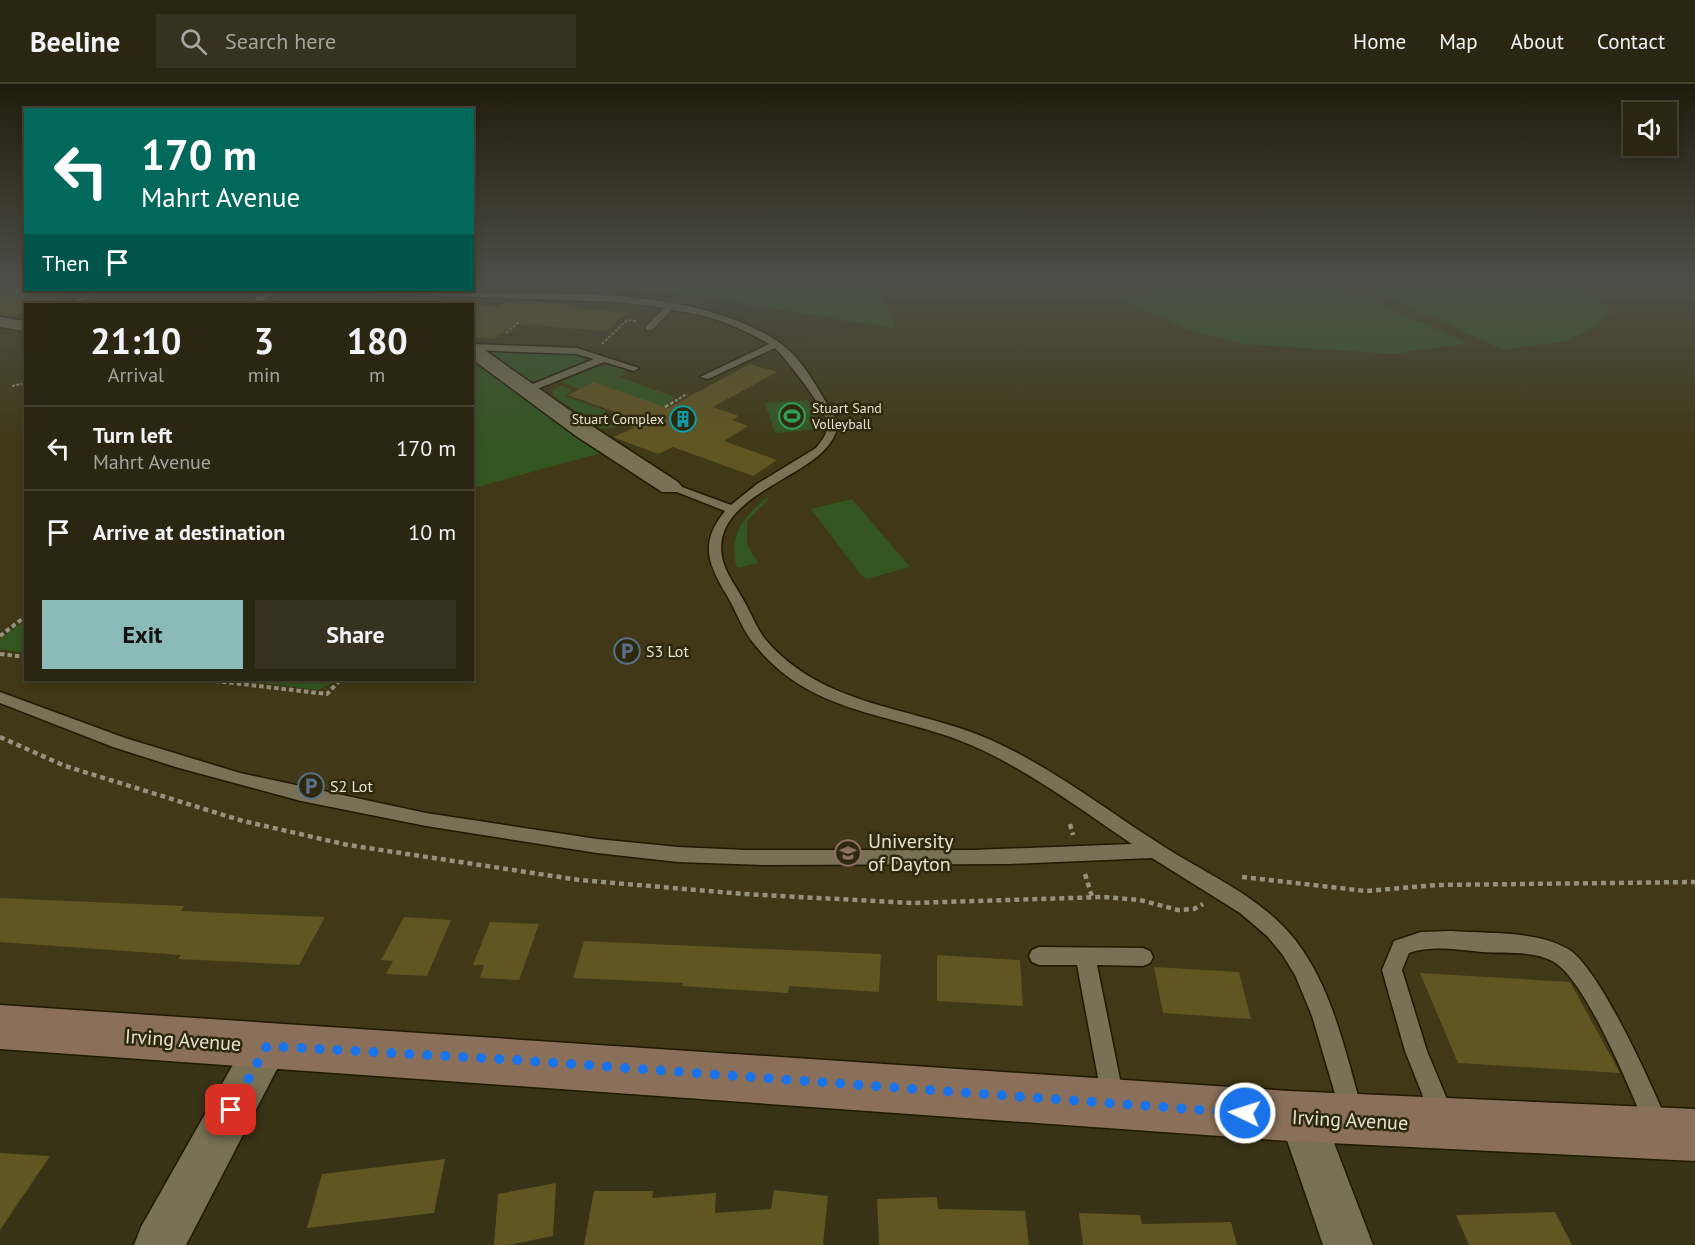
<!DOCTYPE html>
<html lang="en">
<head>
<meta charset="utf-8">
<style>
	:root { --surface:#2a2611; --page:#36321f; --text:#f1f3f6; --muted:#a5a59f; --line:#464331; --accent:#8bbbb9 }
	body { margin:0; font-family:"PT Sans",sans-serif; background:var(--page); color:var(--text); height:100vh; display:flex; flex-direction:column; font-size:22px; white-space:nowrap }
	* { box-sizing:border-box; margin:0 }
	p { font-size:20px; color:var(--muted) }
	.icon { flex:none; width:33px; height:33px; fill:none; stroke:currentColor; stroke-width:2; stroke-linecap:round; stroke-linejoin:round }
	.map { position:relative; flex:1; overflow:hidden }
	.details { position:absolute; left:24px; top:219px; width:450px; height:378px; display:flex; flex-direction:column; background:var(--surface); border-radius:0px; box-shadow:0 3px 9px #0003,0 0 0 2px var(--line) }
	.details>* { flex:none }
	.top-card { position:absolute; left:24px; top:24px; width:450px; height:183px; border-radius:0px; box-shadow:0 3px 9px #0003,0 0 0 2px var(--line); background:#00695c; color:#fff; overflow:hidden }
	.buttons { position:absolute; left:1623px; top:18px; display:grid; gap:12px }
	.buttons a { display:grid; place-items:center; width:54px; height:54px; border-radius:0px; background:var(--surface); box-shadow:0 3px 9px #0003,0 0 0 2px var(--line); font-size:30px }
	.pin { position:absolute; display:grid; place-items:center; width:51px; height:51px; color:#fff; margin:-26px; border-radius:12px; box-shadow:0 3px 9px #0006 }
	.me { position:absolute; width:66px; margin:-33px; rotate:274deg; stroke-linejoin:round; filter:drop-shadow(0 0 4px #0008) }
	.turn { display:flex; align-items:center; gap:21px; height:126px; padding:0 18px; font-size:27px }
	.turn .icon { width:78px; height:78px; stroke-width:2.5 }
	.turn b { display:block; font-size:42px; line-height:51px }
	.then { display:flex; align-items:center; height:57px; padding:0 18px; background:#0003; gap:12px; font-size:22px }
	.eta { display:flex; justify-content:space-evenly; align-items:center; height:102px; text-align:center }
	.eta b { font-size:36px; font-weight:700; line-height:42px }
	.primary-button { display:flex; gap:12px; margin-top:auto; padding:12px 18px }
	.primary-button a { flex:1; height:69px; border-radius:0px; background:var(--accent); color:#111; font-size:24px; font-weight:700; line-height:69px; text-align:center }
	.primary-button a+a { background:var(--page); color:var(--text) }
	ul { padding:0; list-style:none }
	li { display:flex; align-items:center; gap:18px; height:84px; padding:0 18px; border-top:2px solid var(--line) }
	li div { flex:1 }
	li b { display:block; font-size:22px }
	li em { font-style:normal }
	header { display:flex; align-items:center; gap:36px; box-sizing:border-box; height:84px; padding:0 30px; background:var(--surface); border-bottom:2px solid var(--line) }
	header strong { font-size:28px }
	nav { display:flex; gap:33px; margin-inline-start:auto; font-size:21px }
	.search { width:420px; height:54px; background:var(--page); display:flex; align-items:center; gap:15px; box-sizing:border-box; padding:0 21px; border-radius:0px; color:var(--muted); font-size:22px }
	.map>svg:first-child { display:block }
	.built { fill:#403816; fill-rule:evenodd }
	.green { fill:#335621 }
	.building { fill:#615521 }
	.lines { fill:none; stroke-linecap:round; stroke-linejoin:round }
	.lane-casing { stroke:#1f1901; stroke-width:3 }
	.street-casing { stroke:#1f1901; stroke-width:3 }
	.secondary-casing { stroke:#1f1901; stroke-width:3 }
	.path-far3 { stroke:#97927d; stroke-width:2; stroke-dasharray:3 1.5; stroke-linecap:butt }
	.path-far2 { stroke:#97927d; stroke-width:3; stroke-dasharray:4 2; stroke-linecap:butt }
	.path-far1 { stroke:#97927d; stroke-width:4; stroke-dasharray:4.5 3; stroke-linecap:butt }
	.path { stroke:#97927d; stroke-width:4.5; stroke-dasharray:5 4; stroke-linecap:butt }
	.lane { fill:#787155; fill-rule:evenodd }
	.street { fill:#787155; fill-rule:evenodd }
	.secondary { fill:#8a705a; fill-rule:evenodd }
	.route { stroke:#1a73e8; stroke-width:10; stroke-dasharray:0 18 }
	.labels { text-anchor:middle; stroke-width:5; stroke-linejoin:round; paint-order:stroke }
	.far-poi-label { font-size:14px; fill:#e7e3d4; stroke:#2e280d; text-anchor:start }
	.poi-label { font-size:16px; fill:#e7e3d4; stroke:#2e280d; text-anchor:start }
	.near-poi-label { font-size:20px; fill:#e7e3d4; stroke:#2e280d; text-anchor:start }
	.near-street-label { font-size:20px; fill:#e7e3d4; stroke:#2e280d }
</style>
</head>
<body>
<header>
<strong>Beeline</strong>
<div class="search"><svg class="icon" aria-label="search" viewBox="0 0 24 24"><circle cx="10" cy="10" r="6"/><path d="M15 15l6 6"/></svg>Search here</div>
<nav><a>Home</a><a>Map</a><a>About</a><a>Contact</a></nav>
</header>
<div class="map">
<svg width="1695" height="1161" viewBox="0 0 1695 1161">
	<rect width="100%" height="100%" fill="#383217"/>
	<path class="built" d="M0,201H25L26,206H327L620,215L705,228L776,260L895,245L877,201H1695V1051L0,943ZM26,220H472V596H26Z"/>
	<path class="green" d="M491,201H877L896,245L704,213L622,205Z
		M1178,201H1339L1467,259L1393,270L1243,260L1186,245L1116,212Z
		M1360,201H1564L1585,209L1611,227L1594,243L1566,257L1504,266Z
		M497,266L573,270L584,273L586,277L543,297H530L488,270Z
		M472,274L604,368L474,404Z
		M613,282L624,285L625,289L619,293L675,313L664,323L580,305L561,298L595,283Z
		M561,302L572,306L565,312L606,327L599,335L617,343L601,345L552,311L553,306Z
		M808,316L820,345L775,349L765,319Z
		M768,413L769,415L747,437V461L758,479L737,484C727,452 744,432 768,413Z
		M852,415L910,483L866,495L861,491L811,425Z
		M25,536V569L0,565V555Z
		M238,596H337L318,606Z"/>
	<path class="building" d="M20,201H26V206H75L40,220H26V227L13,232L0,231V209Z
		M523,217L570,220L567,223L626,229L607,247L514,240L494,255L472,252V221L497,223L503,219L517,220Z
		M750,280L777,288L713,323L739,332L732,336L748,342L724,357L777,376L753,392L673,363L658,370L613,353L634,344L624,341L635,335L568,311L593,298L668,324Z
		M0,814L184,822L181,827L325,833L299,881L178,875L181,871L0,858Z
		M404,833L451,836L427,892L386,890L393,877L381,876Z
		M490,838L539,840L519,896L480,894L484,881H473Z
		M584,857L881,870L879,908L789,902L788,909L682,902L683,899L573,894Z
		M937,871L1020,876L1023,922L937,917Z
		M1154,883L1239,888L1251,935L1163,929Z
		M1420,889L1570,898L1620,989L1458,979Z
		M0,1069L50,1072L0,1146Z
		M445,1075L434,1129L307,1144L322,1090Z
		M556,1099L553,1152L509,1161H494L498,1110Z
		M774,1106L828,1112L823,1161H584L594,1107H653L652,1114L716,1109L715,1129L771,1125Z
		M937,1113L938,1125L1025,1127L1029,1161H879L877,1115Z
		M1555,1128L1572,1161H1469L1456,1131Z
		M1079,1129L1140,1131L1142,1140L1231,1138L1237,1161H1083Z"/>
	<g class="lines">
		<g class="lane-casing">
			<path id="lane" d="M161,206H184L185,207L181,209Z
				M271,206H280L261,218H255V214Z
				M323,206C368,201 418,206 464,208C562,211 693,202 777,257C804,274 820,310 837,336C842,391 709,403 722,473C725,489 736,502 744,517C751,529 756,543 765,555C823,624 914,622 991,656C1053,684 1106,726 1163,762C1208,791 1262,813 1296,857C1333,905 1346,971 1363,1029L1359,1037L1351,1041L1343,1037L1312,932L1295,891L1282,870L1267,852L1240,829L1152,774L1009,780L765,781L678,778L597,769L426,742L301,717L179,684L113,663L0,619V608L125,654L240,689L426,729L597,755L678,763L745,766H973L1132,760C1083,727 1035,691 982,666C904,628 815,636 755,561C742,546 736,526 726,510C707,478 700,458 725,427L664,403L666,400H674L731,421L757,400L816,364C822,356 829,349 827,338C824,323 787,276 775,264L708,295L700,293L769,260C736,241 710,231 672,226L652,246H646V242L664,224L620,218L327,208Z
				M472,260L577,264L639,284L634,287L604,278L527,309L523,308V304L594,275L576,270L472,266Z
				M1451,847C1488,850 1535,846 1568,865C1600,884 1653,1004 1669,1042L1665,1050L1657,1054L1649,1050C1632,1011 1588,899 1554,878C1534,866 1504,870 1482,868C1457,866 1433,861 1409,869L1402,886L1427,967L1454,1032L1450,1040L1442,1044L1434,1040L1405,967L1382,886L1394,857L1421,848Z
				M1039,863L1143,864L1150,867L1153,873L1150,879L1143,882L1097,881L1124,1015L1121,1023L1113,1026L1105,1023L1102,1015L1077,881H1039L1032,878L1029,872L1032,866Z"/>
		</g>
		<g class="street-casing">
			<path id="street" d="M0,233L26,237V247L0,243Z
				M472,261L479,262L592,342L678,398L682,403L678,408H662L576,352L472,275Z
				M267,941L282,947L289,962L186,1161H134L141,1143L252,947Z
				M1302,1010L1318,1017L1373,1161H1323L1279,1033L1286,1017Z"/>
		</g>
		<g class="secondary-casing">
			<path id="secondary" d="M0,921L1289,1007L1695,1025V1077L1289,1057L0,965Z"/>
		</g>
		<path class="path-far3" d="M68,220L96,210
			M506,249L520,237
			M602,260L627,236L636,237
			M12,302L26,299
			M675,317L687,310"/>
		<path class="path-far2" d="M665,323L677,316"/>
		<path class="path-far1" d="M0,552L26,532
			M0,570L26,573
			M207,596L327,610L340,596"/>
		<path class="path" d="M0,653L65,682L243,737L348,761L579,796L744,810L912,819L1104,813L1140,816L1178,826L1194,825L1203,820
			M1070,740L1073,751
			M1085,790L1092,813
			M1242,793L1366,807L1437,801L1695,798"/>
		<use href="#lane" class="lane"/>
		<use href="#street" class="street"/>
		<use href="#secondary" class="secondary"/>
	</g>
	<linearGradient id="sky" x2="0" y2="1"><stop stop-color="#1f1c0d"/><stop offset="0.55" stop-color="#4d4f47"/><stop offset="1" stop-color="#4d4f47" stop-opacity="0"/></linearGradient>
	<rect width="1695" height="363" fill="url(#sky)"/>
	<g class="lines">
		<path class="route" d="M231,1026L267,962L516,976L1245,1029"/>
	</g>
	<defs>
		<g id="stadium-ring" transform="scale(1.35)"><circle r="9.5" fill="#2e280d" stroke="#2e9e5b" stroke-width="1.5"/><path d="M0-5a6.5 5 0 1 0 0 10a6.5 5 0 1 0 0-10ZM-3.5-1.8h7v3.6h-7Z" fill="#2e9e5b"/></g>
		<g id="building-ring" transform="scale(1.35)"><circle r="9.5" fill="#2e280d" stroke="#0f9aa8" stroke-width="1.5"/><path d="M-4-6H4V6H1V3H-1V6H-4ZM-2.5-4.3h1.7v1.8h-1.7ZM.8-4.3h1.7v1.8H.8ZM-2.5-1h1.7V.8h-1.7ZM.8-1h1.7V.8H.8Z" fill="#0f9aa8"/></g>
		<g id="parking-ring" transform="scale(1.35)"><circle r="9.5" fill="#2e280d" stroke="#5c6f8a" stroke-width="1.5"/><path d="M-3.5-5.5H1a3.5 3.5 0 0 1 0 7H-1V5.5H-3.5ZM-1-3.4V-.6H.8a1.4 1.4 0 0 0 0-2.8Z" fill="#5c6f8a"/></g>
		<g id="university-ring" transform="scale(1.35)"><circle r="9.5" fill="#2e280d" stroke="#8d6e63" stroke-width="1.5"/><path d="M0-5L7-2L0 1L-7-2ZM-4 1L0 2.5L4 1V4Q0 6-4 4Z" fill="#8d6e63"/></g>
	</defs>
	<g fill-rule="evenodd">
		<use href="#stadium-ring" x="792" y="332"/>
		<use href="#building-ring" x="683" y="335"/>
		<use href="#parking-ring" x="627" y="567"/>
		<use href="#parking-ring" x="311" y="702"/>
		<use href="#university-ring" x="848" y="769"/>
	</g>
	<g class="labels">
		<g class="far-poi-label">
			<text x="812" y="329">Stuart Sand<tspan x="812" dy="16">Volleyball</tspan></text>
			<text x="664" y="340" text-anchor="end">Stuart Complex</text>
		</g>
		<g class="poi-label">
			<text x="646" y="573">S3 Lot</text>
			<text x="330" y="708">S2 Lot</text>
		</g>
		<g class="near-poi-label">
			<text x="868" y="764">University<tspan x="868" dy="23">of Dayton</tspan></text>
		</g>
		<g class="near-street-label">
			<text transform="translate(183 956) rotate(4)" y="7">Irving Avenue</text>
			<text transform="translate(1350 1036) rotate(3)" y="7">Irving Avenue</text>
		</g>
	</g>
</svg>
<div class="buttons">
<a><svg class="icon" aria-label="sound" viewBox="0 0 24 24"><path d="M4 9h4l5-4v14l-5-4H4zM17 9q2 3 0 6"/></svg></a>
</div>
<div class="pin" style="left:231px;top:1026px;background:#d93025"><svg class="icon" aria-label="arrive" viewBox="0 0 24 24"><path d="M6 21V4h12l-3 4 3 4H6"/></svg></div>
<svg class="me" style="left:1245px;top:1029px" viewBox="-20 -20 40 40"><circle r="17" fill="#1a73e8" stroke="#fff" stroke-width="3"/><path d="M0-11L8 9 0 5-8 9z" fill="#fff"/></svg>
<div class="top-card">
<div class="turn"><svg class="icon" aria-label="left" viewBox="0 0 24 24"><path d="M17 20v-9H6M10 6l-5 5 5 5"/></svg><div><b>170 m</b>Mahrt Avenue</div></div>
<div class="then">Then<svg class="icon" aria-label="arrive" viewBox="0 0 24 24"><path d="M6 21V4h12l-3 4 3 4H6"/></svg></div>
</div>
<section class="details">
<div class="eta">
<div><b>21:10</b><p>Arrival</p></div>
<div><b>3</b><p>min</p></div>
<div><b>180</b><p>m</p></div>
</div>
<ul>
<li><svg class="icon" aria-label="left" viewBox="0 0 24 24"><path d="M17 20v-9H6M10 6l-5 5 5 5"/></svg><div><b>Turn left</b><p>Mahrt Avenue</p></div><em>170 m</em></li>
<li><svg class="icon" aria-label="arrive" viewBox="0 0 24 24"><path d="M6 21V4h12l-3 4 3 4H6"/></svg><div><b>Arrive at destination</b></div><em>10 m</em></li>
</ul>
<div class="primary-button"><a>Exit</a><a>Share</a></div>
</section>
</div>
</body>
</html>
